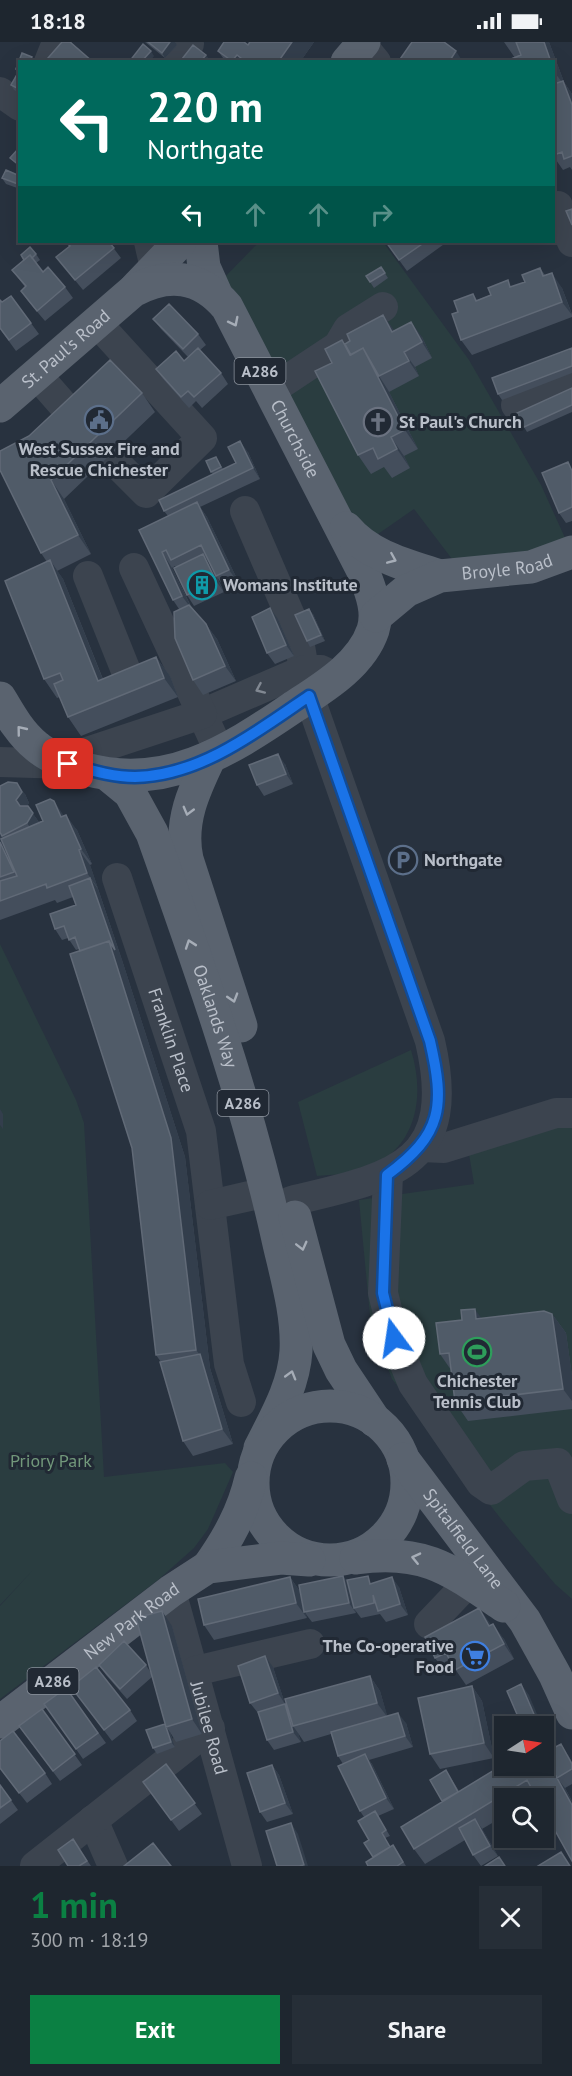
<!DOCTYPE html>
<html lang="en">
<head>
<meta charset="utf-8">
<style>
	:root { --surface:#1e262f; --page:#262e37; --text:#f1f3f6; --muted:#a1a5aa; --line:#3c434b; --accent:#0b8043 }
	body { margin:0; font-family:"PT Sans",sans-serif; background:var(--page); color:var(--text); height:100vh; display:flex; flex-direction:column; font-size:22px; white-space:nowrap }
	* { box-sizing:border-box; margin:0 }
	p { font-size:20px; color:var(--muted) }
	.icon { flex:none; width:33px; height:33px; fill:none; stroke:currentColor; stroke-width:2; stroke-linecap:round; stroke-linejoin:round }
	.map { position:relative; height:1824px; overflow:hidden }
	.side { display:flex; flex-direction:column; background:var(--surface); flex:1 }
	.side>* { flex:none }
	.top-card { position:absolute; left:18px; top:18px; width:537px; height:183px; border-radius:0px; box-shadow:0 6px 24px #0002,0 0 0 2px var(--line); background:#00695c; color:#fff; overflow:hidden }
	.needle { width:39px; rotate:78deg }
	.fabs { position:absolute; left:494px; top:1674px; display:grid; gap:12px }
	.fabs a { display:grid; place-items:center; width:60px; height:60px; border-radius:0px; background:var(--surface); box-shadow:0 6px 24px #0002,0 0 0 2px var(--line); font-size:30px }
	.pin { position:absolute; display:grid; place-items:center; width:51px; height:51px; color:#fff; margin:-26px; border-radius:12px; box-shadow:0 3px 9px #0006 }
	.me { position:absolute; width:66px; margin:-33px; rotate:346deg; stroke-linejoin:round; filter:drop-shadow(0 0 4px #0008) }
	.turn { display:flex; align-items:center; gap:21px; height:126px; padding:0 30px; font-size:27px }
	.turn .icon { width:78px; height:78px; stroke-width:2.5 }
	.turn b { display:block; font-size:42px; line-height:51px }
	.lanes { display:flex; align-items:center; height:57px; padding:0 30px; background:#0003; justify-content:center; gap:30px; direction:ltr }
	.lanes .off { opacity:.35 }
	.round { display:grid; place-items:center; flex:none; width:63px; height:63px; border-radius:0px; background:var(--page) }
	.head { display:flex; align-items:center; justify-content:space-between; height:102px; padding:0 30px }
	h1 { font-size:36px; font-weight:700; line-height:45px; color:var(--accent) }
	.action { display:flex; gap:12px; margin-top:auto; padding:12px 30px }
	.action a { flex:1; height:69px; border-radius:0px; background:var(--accent); color:#fff; font-size:24px; font-weight:700; line-height:69px; text-align:center }
	.action a+a { background:var(--page); color:var(--text) }
	.status { display:flex; justify-content:space-between; align-items:center; height:42px; padding:0 30px; background:var(--surface); direction:ltr }
	.status svg { height:16px; fill:currentColor }
	.map>svg:first-child { display:block }
	.green { fill:#2a3d40 }
	.lines { fill:none; stroke-linecap:round; stroke-linejoin:round }
	.minor { stroke:#3c444f; stroke-width:30 }
	.major { stroke:#5a636f; stroke-width:33 }
	.wall { fill:#444e5c }
	.shaded-wall { fill:#333e4c }
	.building { fill:#505b68; stroke:#616a77; stroke-width:1.5 }
	.oneway { stroke:#a6adb7 }
	.oneway2 { stroke:#818892 }
	.route-casing { stroke:#114b97; stroke-width:15 }
	.route { stroke:#1a73e8; stroke-width:10 }
	.labels { text-anchor:middle; stroke-width:6; stroke-linejoin:round; paint-order:stroke }
	.shield { fill:#212934; stroke:#8b929c; stroke-width:1.5 }
	.shield-label { font-size:16px; font-weight:bold; fill:#b9bfc9 }
	.street-label { font-size:18px; fill:#b9bfc9; stroke:#212934 }
	.poi-label { font-size:18px; font-weight:bold; fill:#b9bfc9; stroke:#212934; text-anchor:start }
	.park-label { font-size:18px; fill:#72987b; stroke:#212934 }
</style>
</head>
<body>
<div class="status"><b>18:18</b><svg viewBox="0 0 49 12"><path d="M0 12V9h3v3zM5 12V6h3v6zM10 12V3h3v9zM15 12V0h3v12zM26 1h20v11H26zM47 4h2v5h-2z"/></svg></div>
<div class="map">
<svg width="572" height="1824" viewBox="0 0 572 1824">
	<rect width="100%" height="100%" fill="#28323f"/>
	<path class="green" d="M259,200H383L469,318L541,443L566,498L527,517L455,521L414,467L368,499L354,486L221,239Z
		M0,902L76,1058L84,1081L104,1435L225,1421L233,1430L208,1487L194,1506L158,1538L0,1657V1564L34,1527L0,1563Z
		M411,1008C426,1056 416,1108 364,1128C350,1134 331,1132 317,1134L298,1060Z
		M572,1057V1557L555,1542L501,1477L392,1337L371,1284L359,1158L474,1142L465,1088Z"/>
	<g class="lines">
		<g class="minor">
			<path d="M362,3L376,20"/>
			<path d="M49,20L57,0"/>
			<path d="M179,20L189,2L187,0"/>
			<path d="M0,50L20,64"/>
			<path d="M558,164L572,200"/>
			<path d="M149,200L155,226"/>
			<path d="M96,280L202,396L146,451L108,413"/>
			<path d="M36,332L78,380"/>
			<path d="M270,349L338,304L348,287L383,265"/>
			<path d="M516,363L572,340"/>
			<path d="M245,469L298,592L304,628"/>
			<path d="M88,534L134,649"/>
			<path d="M220,711L202,672L304,628H321L334,634"/>
			<path d="M0,720L68,722L75,714L202,672L134,526"/>
			<path id="s1" d="M117,836L201,1089L229,1322L241,1360"/>
			<path d="M421,1105L444,1106L556,1071H572"/>
			<path d="M388,1133L383,1251L394,1296L413,1342L481,1441L491,1448L524,1424L558,1421L572,1457"/>
			<path d="M291,1159C393,1135 459,1124 430,999L309,654"/>
			<path d="M210,1163L267,1150"/>
			<path id="s2" d="M171,1549L247,1824"/>
			<path d="M429,1582L469,1540"/>
			<path d="M195,1629L310,1602"/>
			<path d="M93,1778L113,1824"/>
			<path d="M35,1824L210,1686"/>
		</g>
		<g class="major">
			<path d="M347,20L364,0"/>
			<path d="M201,200L204,225L216,252"/>
			<path d="M136,246L180,200"/>
			<path id="s3" d="M0,364L133,249C168,230 200,233 227,265L364,531C371,550 379,569 373,588C361,624 321,647 292,666C227,710 166,749 85,727C68,722 50,716 36,704C20,691 10,673 0,656"/>
			<path d="M346,486C369,514 406,523 440,534"/>
			<path id="s4" d="M376,574L406,549L440,534L531,525L572,510"/>
			<path d="M210,715C194,748 179,780 187,817L241,984"/>
			<path id="s5" d="M108,733L130,751L152,791C199,923 246,1056 277,1193C285,1230 298,1271 296,1309C294,1344 275,1376 260,1406"/>
			<path d="M295,1175L329,1303L341,1328L375,1379"/>
			<circle cx="330" cy="1441" r="77"/>
			<path id="s6" d="M403,1417L525,1579L555,1633L572,1671"/>
			<path d="M356,1516C424,1506 451,1528 504,1564"/>
			<path d="M208,1525C228,1497 243,1470 251,1436"/>
			<path id="s7" d="M0,1680L171,1549L208,1525L281,1516L309,1518"/>
		</g>
	</g>
	<path class="wall" d="M145,0H175L177,3L165,16Z
		M248,0H314L300,20H226L218,9L248,3L249,1Z
		M504,0H549L564,40L572,52V128L570,125L563,128L554,115V20L515,16Z
		M20,20V51L14,48L11,43L18,30L16,27Z
		M20,134V147L6,142L2,136Z
		M66,200H109L121,216L83,248L56,215L69,204Z
		M386,200H447L407,229Z
		M36,212L40,218L36,221L43,230L65,245L73,256L45,279L28,259L21,249L25,245L12,228L24,218L21,213Z
		M381,225L388,236L374,246L366,234Z
		M540,226L545,233L562,246L572,272V275L472,313L461,298L458,270L473,252L477,258L525,240Z
		M11,254L39,292L16,309L0,287L2,260Z
		M153,277L198,292L206,303L200,308L221,331L228,342L202,366L196,359L189,366L163,337L156,327L184,319L188,315L161,287Z
		M394,289L422,295L432,316L415,325L419,334L389,350L388,348L418,407L404,414L410,426L392,436L384,425L371,432L358,413L332,321L342,298L345,302Z
		M572,306V331L502,358L498,352Z
		M572,346V370L527,390L524,385Z
		M142,351L155,370L64,457L91,512L57,529L63,537L103,637L156,615L170,634L178,655L81,694L68,675L60,655L57,656L44,637L47,520L41,511L0,428Z
		M248,410L260,437L200,465L207,475L240,543L227,549L217,535L224,550L194,564L187,553L176,525L175,524L172,526L191,564L217,597L236,639L203,653L193,638L179,567L173,558L139,488L168,474L164,469L213,432L211,430L216,415L223,427L236,421Z
		M572,426V479L566,481L559,471Z
		M313,572L325,599L310,605L307,599Z
		M278,577L294,614L275,622L267,611Z
		M285,722L293,742L264,754L257,743Z
		M0,744L25,752L29,761L27,764L39,780L64,774L77,788L92,822L90,823L122,918L185,1115L210,1326L233,1402L193,1414L183,1399L161,1320L156,1313L132,1106L79,907L76,908L68,896L62,898L55,887L76,863L73,855L57,861L55,858L0,878Z
		M552,1272L566,1291L572,1334V1367L468,1379L455,1360L451,1328L440,1312L482,1277Z
		M290,1535L301,1551L348,1541H373L399,1545L408,1573L386,1580L380,1572L361,1576L355,1568L356,1571L312,1580L305,1571L307,1576L214,1598L204,1583Z
		M491,1583L504,1597L514,1617L466,1643L455,1627L446,1631L435,1616Z
		M172,1584L202,1692L176,1700L170,1690L175,1705L157,1712L153,1706L165,1682L152,1635L127,1657L106,1633L99,1623H146L151,1631Z
		M273,1625L285,1662L288,1667L370,1634L380,1649L387,1674L406,1681L413,1705L369,1718L372,1722L394,1767L378,1774L390,1794L385,1796L390,1805L393,1803L406,1824H368L373,1815L364,1775L360,1769L343,1722L338,1714L331,1692L304,1700L298,1691L301,1700L274,1708L267,1698L259,1671H258L250,1661Z
		M472,1644L482,1659L494,1716L440,1727L430,1712Z
		M71,1645L130,1668L137,1679L112,1699Z
		M66,1646L106,1701L83,1717L44,1662Z
		M42,1667L82,1723L60,1739L27,1695Z
		M543,1687L548,1697L543,1699Z
		M0,1699L45,1731L52,1742L27,1761L0,1727Z
		M543,1710L544,1711L568,1713L572,1720V1742L565,1746L572,1759L536,1754L532,1756H504V1774L482,1787L498,1814L481,1824L473,1813L465,1798L425,1822L414,1807L442,1759L446,1728L459,1749L543,1724Z
		M166,1722L202,1772L179,1789L143,1740Z
		M272,1723L279,1733L293,1772L267,1780L260,1770Z
		M0,1743L18,1768L0,1782Z
		M73,1797L91,1824H68Z"/>
	<path class="shaded-wall" d="M170,0H175L177,3L165,16L162,11Z
		M292,0H314L300,20H278Z
		M544,0H549L564,40L572,52V63L565,44L555,31L554,26V20H551Z
		M151,9L154,14L150,20H141Z
		M456,9L463,20H449Z
		M206,13L210,18L209,20H200Z
		M237,13L242,20H233L232,19Z
		M552,231L562,246L572,273L562,260Z
		M383,273L394,288L403,305L392,290Z
		M411,280L422,295L432,316L422,300Z
		M363,306L379,334L388,348L418,407L405,388Z
		M404,310L415,325L419,334L409,319Z
		M391,395L404,414L410,426L397,407Z
		M240,399L248,410L260,437L253,426Z
		M51,438L64,457L91,512L78,493Z
		M197,460L207,475L240,543L229,528Z
		M162,510L172,526L193,569L182,554Z
		M203,512L210,522L224,550L216,539Z
		M50,518L63,537L111,658L98,639Z
		M270,566L278,577L294,614L286,603Z
		M309,567L313,572L325,599L321,593Z
		M206,582L217,597L236,639L225,624Z
		M156,615L170,634L178,655L164,636Z
		M278,712L285,722L293,742L286,732Z
		M17,741L25,752L29,761L24,768L16,758Z
		M54,759L64,774L61,775Z
		M28,764L40,782L34,791L27,781Z
		M66,773L77,788L92,822L81,807Z
		M0,790L28,849L14,830L0,800Z
		M79,808L90,823L98,846L87,831Z
		M90,836L98,847L122,918L185,1115L210,1326L233,1402L222,1387L200,1313L196,1308L109,899Z
		M0,1067L3,1072V1087L0,1083Z
		M475,1267L488,1286L476,1277Z
		M552,1272L566,1291L572,1334V1359L563,1347Z
		M343,1534L351,1544L354,1566L356,1571L349,1561Z
		M290,1535L301,1551L307,1576L296,1561Z
		M392,1535L399,1545L408,1573L400,1562Z
		M479,1566L490,1581L499,1600L489,1584Z
		M162,1569L172,1584L202,1692L192,1677Z
		M493,1582L504,1597L514,1617L504,1602Z
		M265,1614L273,1625L285,1662L278,1651Z
		M370,1634L380,1649L388,1676L377,1661Z
		M521,1642L529,1653L542,1684H539Z
		M472,1644L482,1659L494,1716L484,1701Z
		M285,1662L292,1672L293,1684L298,1691L301,1700L293,1690Z
		M398,1671L406,1681L413,1705L405,1694Z
		M166,1685L170,1690L175,1705L171,1700Z
		M561,1702L568,1713L572,1720V1722Z
		M543,1710L551,1722L557,1736L565,1746L572,1759V1763Z
		M365,1712L372,1722L394,1767L386,1756Z
		M272,1723L279,1733L293,1772L285,1761Z
		M475,1777L483,1788L498,1814L490,1804Z
		M291,1781L298,1792L308,1824H305L304,1823Z"/>
	<path class="building" d="M62,0H70L93,20H52L48,16Z
		M148,0H170L162,11Z
		M224,0H244L248,3L250,0H292L278,20H246L237,13L232,19L218,9Z
		M412,0H444L456,9L449,20H398Z
		M516,0H544L551,20H512L511,17L521,13Z
		M143,2L151,9L141,20H129Z
		M193,3L206,13L200,20H185L182,17Z
		M22,11L32,15L30,20H20V28L16,27Z
		M19,29L20,42L17,46L11,43Z
		M563,39L572,63V114L564,117L562,110L554,113V42Z
		M18,107L20,109V124L10,116Z
		M6,128L20,134V138L18,142L2,136Z
		M572,167V183L566,169Z
		M66,200H109L114,206L75,238L56,215L70,204Z
		M386,200H425L399,218Z
		M30,205L36,212L32,216L30,213L24,218L21,213Z
		M30,213L43,230L48,225L65,245L37,269L21,249L26,244L12,228Z
		M381,225L385,231L370,240L366,234Z
		M540,226L543,234L552,231L562,260L461,298L452,272L458,270L454,259L473,252L476,259L491,253L488,246L508,238L510,245L525,240L522,233Z
		M11,254L31,281L9,298L0,286V258L2,260Z
		M169,262L198,292L183,307L153,277Z
		M383,273L392,290L411,280L422,300L404,310L409,319L379,334L363,306L351,313L345,302L350,299L347,292Z
		M342,298L350,313L363,306L405,388L391,395L397,407L378,417L373,406L358,413L315,329L332,321L325,307Z
		M198,306L221,331L194,355L188,349L181,355L156,327L176,309L184,319Z
		M572,306V324L498,352L492,336Z
		M110,318L142,351L51,438L78,493L41,511L0,428V409L29,394Z
		M572,346V363L524,385L517,371Z
		M240,399L253,426L164,469L159,458L236,421L228,405Z
		M216,415L221,425L211,430L206,419Z
		M568,420L572,429V465L559,471L542,431Z
		M197,460L229,528L216,534L201,503L171,518L166,508L162,510L182,554L173,558L139,488Z
		M203,512L216,539L187,553L174,526Z
		M50,518L98,639L156,615L164,636L68,675L54,642L63,638L60,631L44,637L5,539Z
		M189,563L206,582L225,624L193,638L175,596L174,570Z
		M270,566L286,603L267,611L252,575Z
		M309,567L321,593L307,599L295,573Z
		M278,712L286,732L257,743L249,723Z
		M8,740L17,741L22,750L16,758L20,764H28L33,771L27,781L2,794L0,790V744Z
		M50,757L54,759L61,775L66,773L81,807L79,808L87,831L47,846L46,842L0,859V839L17,834L1,797L43,779L36,763Z
		M0,800L14,830L0,835Z
		M90,836L115,908L109,899L80,909L75,895L69,898L64,884L55,887L50,872L76,863L69,844Z
		M109,899L171,1096L196,1308L156,1313L132,1106L70,912Z
		M475,1267L476,1277L544,1269L552,1272L563,1347L455,1360L449,1311L440,1312L436,1281L462,1278L461,1268Z
		M200,1312L222,1387L183,1399L160,1320Z
		M343,1534L349,1561L304,1570L299,1543Z
		M368,1534L370,1542L392,1535L400,1562L378,1569L373,1553L374,1561L354,1566L347,1538Z
		M290,1535L296,1561L204,1583L198,1557Z
		M479,1566L489,1584L493,1582L504,1602L455,1628L446,1611L435,1616L425,1595Z
		M162,1569L192,1677L166,1685L136,1576Z
		M124,1599L146,1623L120,1647L99,1623Z
		M265,1614L278,1651L250,1661L238,1624Z
		M96,1625L130,1668L104,1688L71,1645Z
		M370,1634L377,1661L293,1684L285,1657Z
		M521,1642L539,1684H522L507,1649Z
		M472,1644L484,1701L430,1712L418,1656Z
		M66,1646L98,1691L76,1707L44,1662Z
		M285,1662L293,1690L267,1698L258,1670Z
		M42,1667L75,1712L53,1729L19,1684Z
		M398,1671L405,1694L338,1714L331,1690Z
		M165,1682L171,1700L153,1706L146,1688Z
		M13,1689L45,1731L19,1751L0,1726V1699Z
		M561,1702L572,1722V1727L557,1736L544,1711Z
		M543,1711L572,1763V1819L543,1767V1756H537L527,1738L414,1807L401,1785L504,1722V1724H543Z
		M365,1712L386,1756L360,1769L338,1724Z
		M166,1722L195,1761L171,1778L143,1740Z
		M272,1723L285,1761L260,1770L247,1731Z
		M446,1728L458,1750L442,1759L430,1738Z
		M0,1743L11,1758L0,1766Z
		M375,1769L386,1788L382,1791L390,1805L373,1815L364,1801L369,1798L358,1779Z
		M475,1777L490,1804L473,1813L459,1786Z
		M291,1781L304,1823L299,1824H277L266,1789Z
		M73,1797L87,1819L79,1824H68L58,1808Z
		M153,1801L171,1824H124Z
		M393,1803L403,1820L397,1824H368L366,1820Z
		M561,1810L570,1824H538Z
		M499,1815L505,1824H485Z"/>
	<defs><path id="oneway-chevron" d="M-2-3.5L2.5 0L-2 3.5" fill="none" stroke-width="1.6" stroke-linecap="round" stroke-linejoin="round" transform="scale(1.5)"/></defs>
	<g class="oneway">
		<use href="#oneway-chevron" transform="translate(234 280) rotate(63)"/>
		<use href="#oneway-chevron" transform="translate(392 517) rotate(23)"/>
		<use href="#oneway-chevron" transform="translate(21 688) rotate(-129)"/>
		<use href="#oneway-chevron" transform="translate(188 769) rotate(105)"/>
		<use href="#oneway-chevron" transform="translate(190 902) rotate(-109)"/>
		<use href="#oneway-chevron" transform="translate(233 956) rotate(73)"/>
		<use href="#oneway-chevron" transform="translate(302 1204) rotate(76)"/>
		<use href="#oneway-chevron" transform="translate(291 1333) rotate(-74)"/>
		<use href="#oneway-chevron" transform="translate(416 1516) rotate(-167)"/>
	</g>
	<use class="oneway2" href="#oneway-chevron" transform="translate(260 647) rotate(156)"/>
	<g class="lines">
		<g class="route-casing">
			<path id="route" d="M68,722C90,728 112,735 135,735C200,734 258,689 309,654L430,999C445,1064 443,1092 387,1133L383,1251L394,1296"/>
		</g>
		<use href="#route" class="route"/>
	</g>
	<defs>
		<g id="civic-ring" transform="scale(1.5)"><circle r="9.5" fill="#212934" stroke="#5c6f8a" stroke-width="1.5"/><path d="M-.6-6.5H3V-4.5H.6V-3L4-1V1h2V6H-6V1h2V-1L-.6-3ZM-1.2 2.5V6h2.4V2.5Z" fill="#5c6f8a"/></g>
		<g id="church-ring" transform="scale(1.5)"><circle r="9.5" fill="#212934" stroke="#6b7280" stroke-width="1.5"/><path d="M-1.2-6h2.4v3.5h3.3v2.4h-3.3V6h-2.4V-.1h-3.3v-2.4h3.3Z" fill="#6b7280"/></g>
		<g id="building-ring" transform="scale(1.5)"><circle r="9.5" fill="#212934" stroke="#0f9aa8" stroke-width="1.5"/><path d="M-4-6H4V6H1V3H-1V6H-4ZM-2.5-4.3h1.7v1.8h-1.7ZM.8-4.3h1.7v1.8H.8ZM-2.5-1h1.7V.8h-1.7ZM.8-1h1.7V.8H.8Z" fill="#0f9aa8"/></g>
		<g id="parking-ring" transform="scale(1.5)"><circle r="9.5" fill="#212934" stroke="#5c6f8a" stroke-width="1.5"/><path d="M-3.5-5.5H1a3.5 3.5 0 0 1 0 7H-1V5.5H-3.5ZM-1-3.4V-.6H.8a1.4 1.4 0 0 0 0-2.8Z" fill="#5c6f8a"/></g>
		<g id="stadium-ring" transform="scale(1.5)"><circle r="9.5" fill="#212934" stroke="#2e9e5b" stroke-width="1.5"/><path d="M0-5a6.5 5 0 1 0 0 10a6.5 5 0 1 0 0-10ZM-3.5-1.8h7v3.6h-7Z" fill="#2e9e5b"/></g>
		<g id="supermarket-ring" transform="scale(1.5)"><circle r="9.5" fill="#212934" stroke="#3f7fe0" stroke-width="1.5"/><path d="M-6-5.5h2.5l.6 2H6L4.5 2H-2.5L-4.4-4H-6ZM-1.5 3.2a1.3 1.3 0 1 0 .1 0ZM3 3.2a1.3 1.3 0 1 0 .1 0Z" fill="#3f7fe0"/></g>
	</defs>
	<g fill-rule="evenodd">
		<use href="#civic-ring" x="99" y="378"/>
		<use href="#church-ring" x="378" y="380"/>
		<use href="#building-ring" x="202" y="543"/>
		<use href="#parking-ring" x="403" y="818"/>
		<use href="#stadium-ring" x="477" y="1310"/>
		<use href="#supermarket-ring" x="475" y="1614"/>
	</g>
	<g class="labels">
		<g class="shield">
			<rect x="234.5" y="316" width="51" height="26" rx="4.5"/>
			<rect x="217.5" y="1048" width="51" height="26" rx="4.5"/>
			<rect x="27.5" y="1626" width="51" height="26" rx="4.5"/>
		</g>
		<g class="shield-label">
			<text x="260" y="335">A286</text>
			<text x="243" y="1067">A286</text>
			<text x="53" y="1645">A286</text>
		</g>
		<g class="street-label">
			<text dy="6" stroke="none"><textPath href="#s3" startOffset="87">St. Paul's Road</textPath></text>
			<text dy="6" stroke="none"><textPath href="#s3" startOffset="429">Churchside</textPath></text>
			<text dy="6" stroke="none"><textPath href="#s4" startOffset="144">Broyle Road</textPath></text>
			<text dy="6" stroke="none"><textPath href="#s5" startOffset="268">Oaklands Way</textPath></text>
			<text dy="6" stroke="none"><textPath href="#s1" startOffset="171">Franklin Place</textPath></text>
			<text dy="6" stroke="none"><textPath href="#s6" startOffset="100">Spitalfield Lane</textPath></text>
			<text dy="6" stroke="none"><textPath href="#s7" startOffset="166">New Park Road</textPath></text>
			<text dy="6" stroke="none"><textPath href="#s2" startOffset="142">Jubilee Road</textPath></text>
		</g>
		<g class="poi-label">
			<text x="399" y="386">St Paul's Church</text>
			<text x="99" y="413" text-anchor="middle">West Sussex Fire and<tspan x="99" dy="21">Rescue Chichester</tspan></text>
			<text x="223" y="549">Womans Institute</text>
			<text x="424" y="824">Northgate</text>
			<text x="477" y="1345" text-anchor="middle">Chichester<tspan x="477" dy="21">Tennis Club</tspan></text>
			<text x="454" y="1610" text-anchor="end">The Co-operative<tspan x="454" dy="21">Food</tspan></text>
		</g>
		<g class="park-label">
			<text x="51" y="1425">Priory Park</text>
		</g>
	</g>
</svg>
<div class="fabs">
<a><svg class="needle" viewBox="-14 -14 28 28"><path d="M0-13l5 13h-10z" fill="#e53935"/><path d="M0 13l5-13h-10z" fill="#a1a5aa"/></svg></a>
<a><svg class="icon" aria-label="search" viewBox="0 0 24 24"><circle cx="10" cy="10" r="6"/><path d="M15 15l6 6"/></svg></a>
</div>
<div class="pin" style="left:68px;top:722px;background:#d93025"><svg class="icon" aria-label="arrive" viewBox="0 0 24 24"><path d="M6 21V4h12l-3 4 3 4H6"/></svg></div>
<svg class="me" style="left:394px;top:1296px" viewBox="-20 -20 40 40"><circle r="19" fill="#fff"/><path d="M0-13L10 11 0 6-10 11z" fill="#1a73e8"/></svg>
<div class="top-card">
<div class="turn"><svg class="icon" aria-label="left" viewBox="0 0 24 24"><path d="M17 20v-9H6M10 6l-5 5 5 5"/></svg><div><b>220 m</b>Northgate</div></div>
<div class="lanes"><svg class="icon" aria-label="left" viewBox="0 0 24 24"><path d="M17 20v-9H6M10 6l-5 5 5 5"/></svg><svg class="icon off" aria-label="ahead" viewBox="0 0 24 24"><path d="M12 20V5M6 11l6-6 6 6"/></svg><svg class="icon off" aria-label="ahead" viewBox="0 0 24 24"><path d="M12 20V5M6 11l6-6 6 6"/></svg><svg class="icon off" aria-label="right" viewBox="0 0 24 24"><path d="M7 20v-9h11M14 6l5 5-5 5"/></svg></div>
</div>
</div>
<section class="side">
<div class="head"><div><h1>1 min</h1><p>300 m · 18:19</p></div><a class="round"><svg class="icon" aria-label="close" viewBox="0 0 24 24"><path d="M6 6l12 12M18 6L6 18"/></svg></a></div>
<div class="action"><a>Exit</a><a>Share</a></div>
</section>
</body>
</html>
